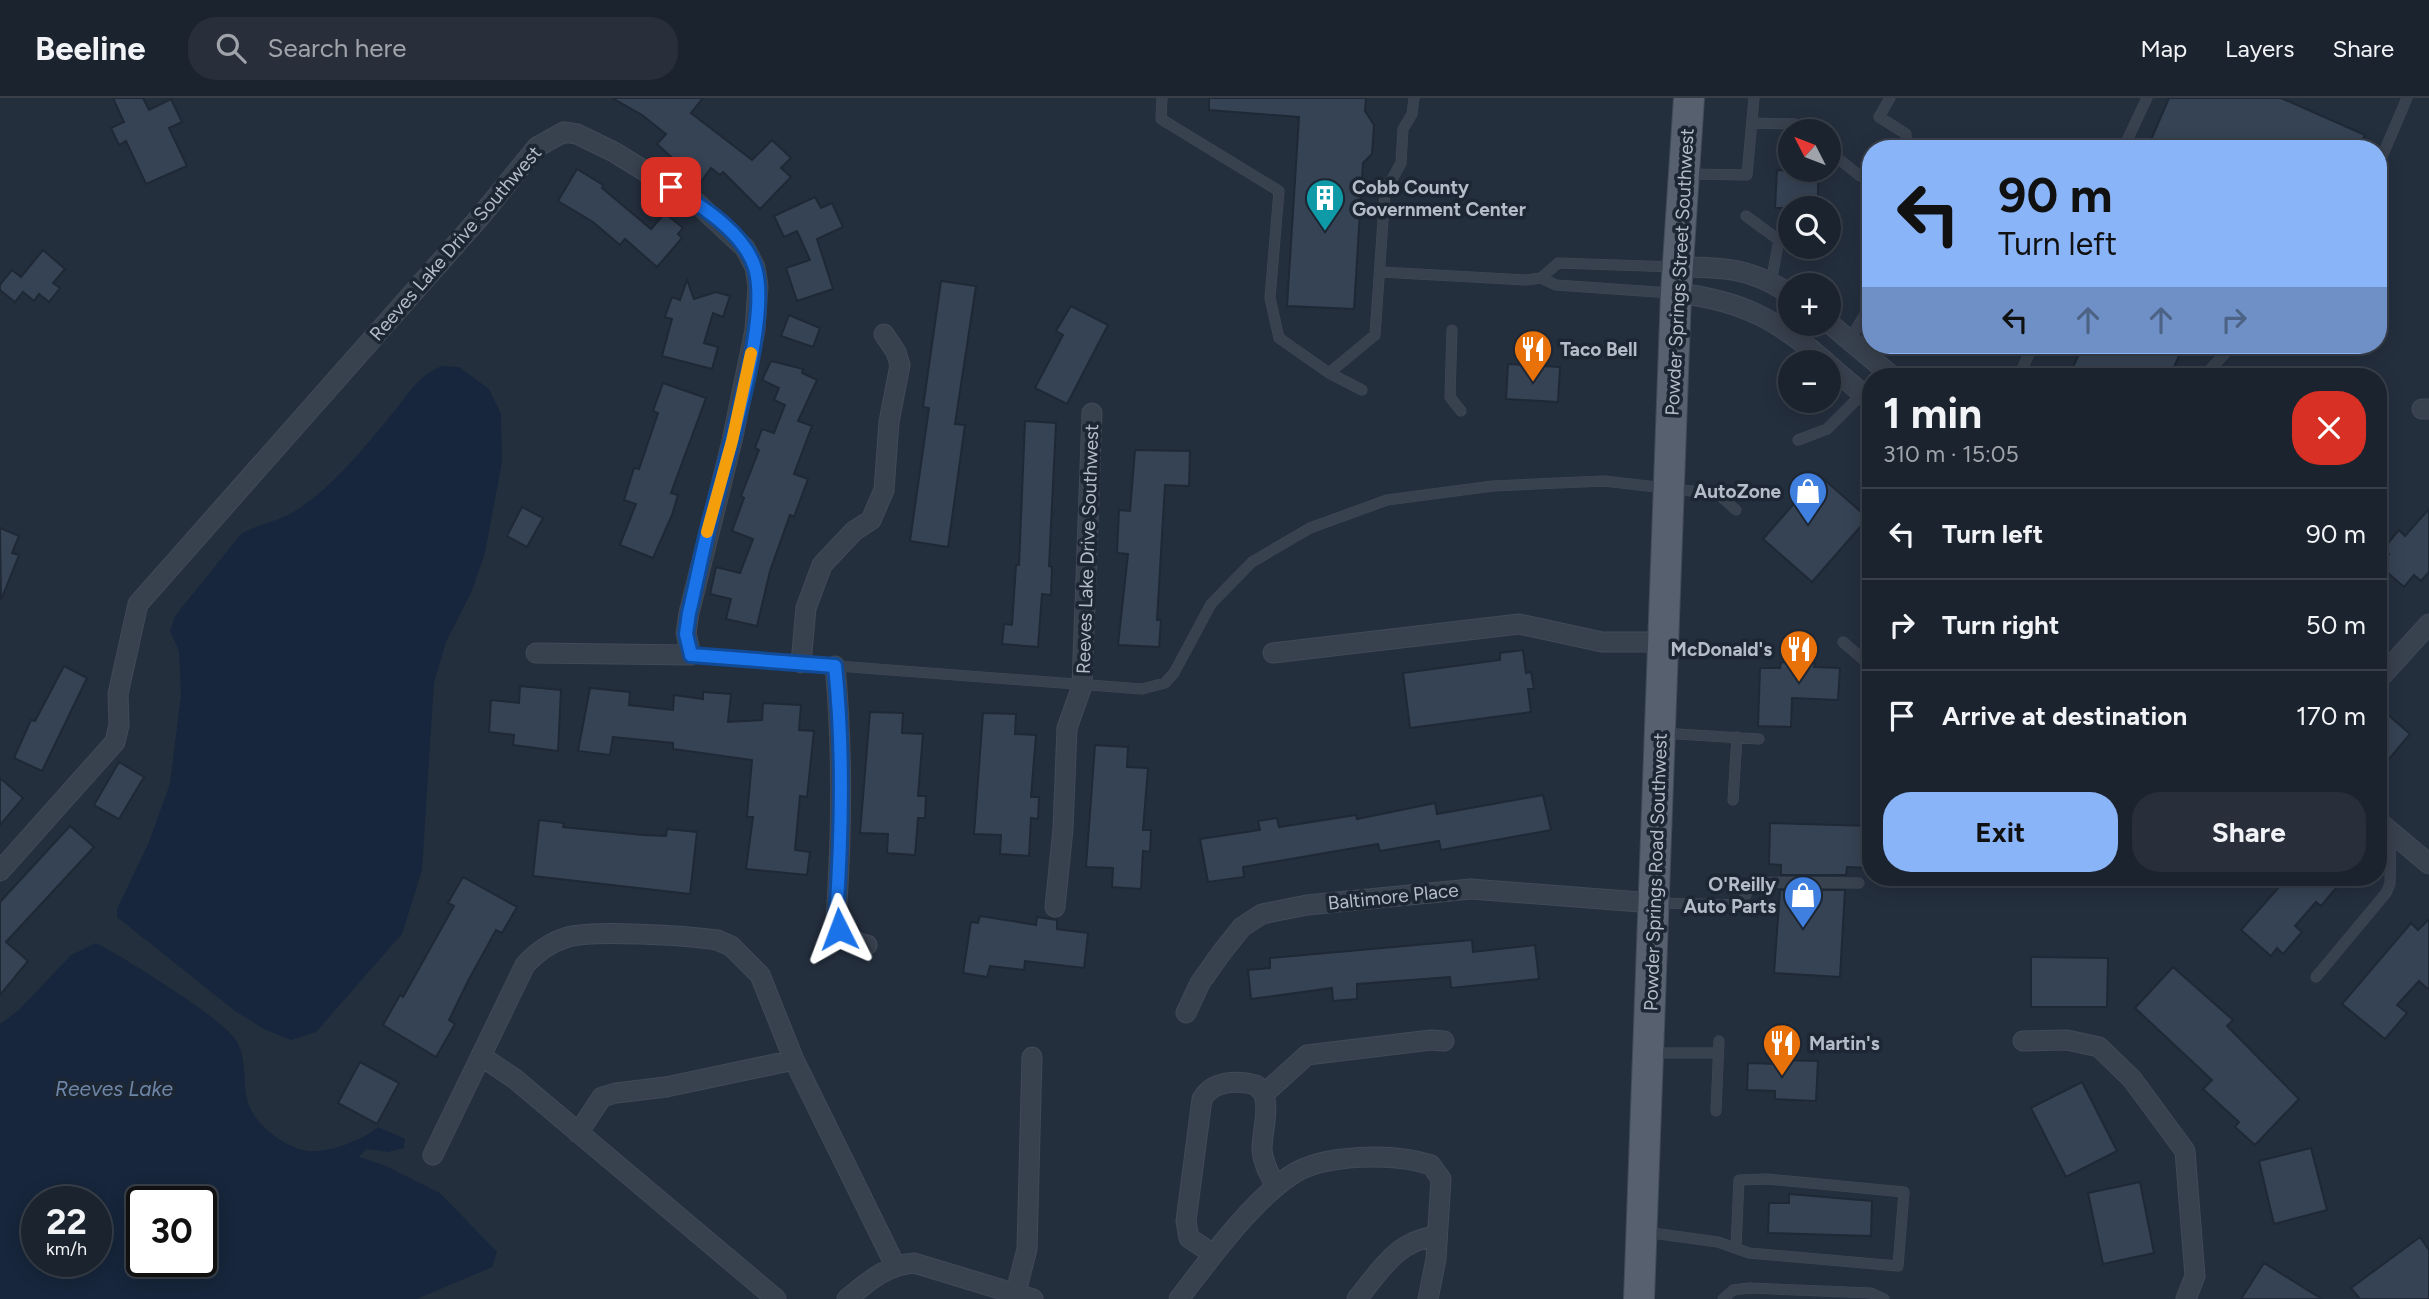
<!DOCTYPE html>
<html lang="en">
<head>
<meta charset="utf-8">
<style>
	:root { --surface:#1b232e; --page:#282f3a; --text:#f1f3f6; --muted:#a0a4aa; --line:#39404a; --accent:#8ab4f8 }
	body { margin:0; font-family:Figtree,sans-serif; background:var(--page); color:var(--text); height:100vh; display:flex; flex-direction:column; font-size:26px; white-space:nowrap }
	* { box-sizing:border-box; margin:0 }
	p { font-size:23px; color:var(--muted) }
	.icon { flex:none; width:38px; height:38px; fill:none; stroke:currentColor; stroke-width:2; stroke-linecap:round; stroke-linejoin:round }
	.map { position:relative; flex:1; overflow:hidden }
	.drawer { position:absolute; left:1862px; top:270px; width:525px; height:518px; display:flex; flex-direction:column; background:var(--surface); border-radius:28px; box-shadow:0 4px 18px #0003,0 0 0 2px var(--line) }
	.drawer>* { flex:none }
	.banner { position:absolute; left:1862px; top:42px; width:525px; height:214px; border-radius:28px; box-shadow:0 4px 18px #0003,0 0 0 2px var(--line); background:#8ab4f8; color:#111; overflow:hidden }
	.needle { width:46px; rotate:312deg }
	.controls { position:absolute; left:1778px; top:21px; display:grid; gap:14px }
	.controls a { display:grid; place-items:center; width:63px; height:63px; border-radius:50%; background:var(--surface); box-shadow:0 4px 18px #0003,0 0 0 2px var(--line); font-size:35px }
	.speed { position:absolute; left:21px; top:1088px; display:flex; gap:14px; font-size:35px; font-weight:700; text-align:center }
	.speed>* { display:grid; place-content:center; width:91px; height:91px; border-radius:50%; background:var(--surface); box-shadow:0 4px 18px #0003,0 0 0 2px var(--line); line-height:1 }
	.speed small { font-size:18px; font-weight:400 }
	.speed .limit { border:4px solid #111; border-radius:10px; background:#fff; color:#111 }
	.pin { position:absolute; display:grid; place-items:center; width:60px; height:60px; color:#fff; margin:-30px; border-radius:14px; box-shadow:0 4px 10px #0006 }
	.me { position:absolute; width:77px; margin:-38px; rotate:357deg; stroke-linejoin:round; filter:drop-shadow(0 0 5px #0008) }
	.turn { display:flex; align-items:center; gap:24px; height:147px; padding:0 21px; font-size:32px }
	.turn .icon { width:91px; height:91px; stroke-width:2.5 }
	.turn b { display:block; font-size:49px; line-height:60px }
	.lanes { display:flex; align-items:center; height:66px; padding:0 21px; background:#0003; justify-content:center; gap:35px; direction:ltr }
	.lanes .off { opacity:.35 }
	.round { display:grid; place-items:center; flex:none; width:74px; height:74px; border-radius:28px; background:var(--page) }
	.head { display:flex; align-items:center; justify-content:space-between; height:119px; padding:0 21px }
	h1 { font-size:42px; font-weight:700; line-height:52px }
	.primary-button { display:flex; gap:14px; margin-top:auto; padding:14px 21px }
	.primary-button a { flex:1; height:80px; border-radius:28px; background:var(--accent); color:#111; font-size:28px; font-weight:700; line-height:80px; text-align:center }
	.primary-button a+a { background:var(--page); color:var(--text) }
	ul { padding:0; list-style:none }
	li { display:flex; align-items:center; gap:21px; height:91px; padding:0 21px; border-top:2px solid var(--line) }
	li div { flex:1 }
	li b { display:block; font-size:26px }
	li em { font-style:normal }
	header { display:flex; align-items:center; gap:42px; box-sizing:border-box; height:98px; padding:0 35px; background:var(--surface); border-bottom:2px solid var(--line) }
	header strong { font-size:33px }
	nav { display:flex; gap:38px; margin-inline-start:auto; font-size:24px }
	.search { width:490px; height:63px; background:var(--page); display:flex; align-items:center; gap:18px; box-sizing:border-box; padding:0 24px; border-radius:28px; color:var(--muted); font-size:26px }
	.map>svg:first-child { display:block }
	.water { fill:#17263c; fill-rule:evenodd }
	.building { fill:#364354; stroke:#1f2835; stroke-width:2 }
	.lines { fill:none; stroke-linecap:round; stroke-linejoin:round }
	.lane-casing { stroke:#414a57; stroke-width:11 }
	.street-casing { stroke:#414a57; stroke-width:21 }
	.primary-casing { stroke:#414a57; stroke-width:32 }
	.lane { stroke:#38414e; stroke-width:10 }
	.street { stroke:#38414e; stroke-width:19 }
	.primary { stroke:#56606e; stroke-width:30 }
	.route-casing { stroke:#114b97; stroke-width:18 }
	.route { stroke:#1a73e8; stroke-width:12 }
	.slow { stroke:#f59e0b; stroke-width:12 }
	.labels { text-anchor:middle; stroke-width:7; stroke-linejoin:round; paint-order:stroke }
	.poi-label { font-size:19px; font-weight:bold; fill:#b4bcc9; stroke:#1d2633; text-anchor:start }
	.street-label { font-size:19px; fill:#b4bcc9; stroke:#1d2633 }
	.water-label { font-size:21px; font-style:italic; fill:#6d86a8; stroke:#1d2633 }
</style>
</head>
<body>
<header>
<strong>Beeline</strong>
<div class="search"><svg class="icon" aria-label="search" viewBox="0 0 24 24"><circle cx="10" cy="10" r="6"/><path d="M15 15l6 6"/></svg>Search here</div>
<nav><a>Map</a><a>Layers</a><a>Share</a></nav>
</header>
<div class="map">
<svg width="2429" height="1201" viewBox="0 0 2429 1201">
	<rect width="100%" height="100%" fill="#242f3e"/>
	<path class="water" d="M442,268L459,269L489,291L501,316L502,364L485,455L471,495L446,544L434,585L422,772L402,836L316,934L291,942L264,931L235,913L117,819V811L148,746L170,686L181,597L179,553L170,533L175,518L241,436C256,427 271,425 286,418C328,396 362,352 392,316C408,297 417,278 442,268Z
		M96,845C123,859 222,920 236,942C248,961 242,984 248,1005C255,1027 285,1050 308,1053C329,1055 363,1042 378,1029L405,1041L404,1050L388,1054L366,1051L359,1059L384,1067L440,1095L497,1154L492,1169L417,1201H0V926L19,912L71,857ZM37,1104H96V1164H37ZM142,1104H201V1164H142Z"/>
	<path class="building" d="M113,0H143L149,12L171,1L182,24L169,30L187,68L146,86L126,43L119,47L111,30L124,24Z
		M612,0H703L691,15L752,62L772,42L791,60L781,70L791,79L760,111L723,74L720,77L711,70L700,85L657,46L666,36L642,17Z
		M1209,0H1366L1365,13L1374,27L1372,56L1363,65L1354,211L1287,208L1299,19L1209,12Z
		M2169,0H2281L2365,37L2358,51H2147Z
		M577,71L603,87L602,90L651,131L665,115L683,130L678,136L682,140L657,169L625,141L620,147L593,124L558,103Z
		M1777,72L1818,75V99L1806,98V110H1775Z
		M815,99L821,110L832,105L843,129L817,141L833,191L797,203L786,170L810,162L797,133L784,139L774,118Z
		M43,152L65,171L53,185L60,190L49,204L39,196L34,203L23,194L15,204L0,192V187L12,172L21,179Z
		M687,182L694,201L716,194L730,198L723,219L713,215L704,245L718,249L712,271L662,258L672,221L665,219L672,199L680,202Z
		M941,183L976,188L955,326L965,327L948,449L910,443L929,310L923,309Z
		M1071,208L1108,227L1067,306L1035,290L1063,237L1056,233Z
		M789,217L820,230L813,249L781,238Z
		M2083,247H2184L2170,278H2069Z
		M771,263L803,271L802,275L817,282L798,323L812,328L794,376L808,381L794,419L790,417L770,473L757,528L726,521L731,501L710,496L716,469L740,475L753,441L732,433L744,400L741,398L759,352L755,350L762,331L774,335L785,307L774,302L779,290L762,282Z
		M1508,266L1560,269L1558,304L1506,301Z
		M663,285L706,300L671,395L678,397L672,417L653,460L620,447L636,406L624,402L634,370L639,371L658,315L653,313Z
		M1025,323L1056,325L1049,468L1052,469L1051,497L1042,496L1038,549L1002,546L1004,526L1012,527L1016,467H1019Z
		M1135,352L1190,353L1189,388L1165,387L1157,522H1161L1159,549L1118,547L1128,456L1117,455L1119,412L1130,413Z
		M1819,377L1868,420L1812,484L1763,441Z
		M522,409L543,420L527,449L507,438Z
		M2429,411V474L2421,483L2414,477L2404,489L2379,467L2389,456L2383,451L2399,432L2405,438Z
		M0,430L19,438L12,455L19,457L1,502Z
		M1523,552L1526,575L1531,574L1534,591H1528L1531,614L1410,630L1403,575L1500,562V555Z
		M1781,564L1815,565L1814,569L1840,570L1838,602L1792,600L1791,629L1758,628L1760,570H1780Z
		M64,568L87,580L42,673L14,660L31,622L35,623Z
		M520,588L561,592L558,653L513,647L514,637L489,634L491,602L519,605Z
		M590,590L630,594L629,607L673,612L674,597L703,601V594L731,596L728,624L762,622L763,605L801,607L799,632L814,633L807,699L800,698L795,752L810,754L807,777L746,771L753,719H747L752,662L673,651V645L613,639L610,657L578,653Z
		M2378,608L2410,636L2389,661L2378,652Z
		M870,614L903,615L902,635L923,636L918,698H926L925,720H918L915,757L887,755L888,736L860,735Z
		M983,615L1016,616L1015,636L1036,637L1031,699H1039L1038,721L1031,720L1029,758L1000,756L1001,737L974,736Z
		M1095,647L1128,649L1127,669L1148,670L1143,732H1151L1150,754L1143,753L1141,791L1112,789L1113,770L1086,769Z
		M119,664L144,679L119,721L94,707Z
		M0,680L23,700L0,727Z
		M1543,697L1551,732L1441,752L1439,743L1380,753L1378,746L1243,769L1244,779L1208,784L1200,741L1260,732L1258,723L1277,720L1279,729L1356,717L1357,721L1435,705L1437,716Z
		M539,722L564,725L563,729L643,737L666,738L667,731L697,734L690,796L533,778Z
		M1770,725L1871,728V770L1847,769L1846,777H1781V767L1769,766Z
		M70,728L94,749L6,844L28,863L0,897V804Z
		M463,779L517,809L502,835L496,832L468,883L449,922L455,926L436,959L383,927L400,897L403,899L454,808L448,805Z
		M2288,779H2325L2337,789L2321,808L2316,804L2295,828L2302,834L2283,856L2277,850L2271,858L2241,832Z
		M1780,792H1845L1840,879L1774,875Z
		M980,818L1036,827L1037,819L1057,822V831L1088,835L1084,870L1025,863L1024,872L990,868L987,879L963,875L971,824L978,825Z
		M2429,821V892L2419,883L2397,907L2407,915L2385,941L2342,906L2411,825L2418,832Z
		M1472,842L1473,854L1535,847L1539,881L1451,890L1450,879L1357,886V901L1333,903L1332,890L1251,901L1248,872L1270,870V860Z
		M2031,859L2108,860L2107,909H2031Z
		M2173,869L2233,922L2227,928L2299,1001L2255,1047L2235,1029L2239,1024L2203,991L2212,982L2135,910Z
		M1775,962L1818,963L1816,1003L1775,1001V993L1747,992L1748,965L1775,966Z
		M360,964L399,985L377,1026L338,1005Z
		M2082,984L2117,1053L2066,1079L2031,1010Z
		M2311,1050L2327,1112L2274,1126L2259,1063Z
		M2140,1084L2154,1155L2103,1166L2088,1095Z
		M1789,1096L1872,1103L1871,1138L1768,1135L1769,1105H1789Z
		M2420,1139L2429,1152V1201H2360L2351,1190Z
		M2264,1165L2322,1201H2241Z"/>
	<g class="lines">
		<g class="lane-casing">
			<path id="lane" d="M1162,0L1161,21L1279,93L1270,200L1279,240L1329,275L1375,237L1385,94L1401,65L1403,31L1412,16L1414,0
				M1890,0L1879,19L1906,36V51
				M1752,25L1795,26L1804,33
				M2123,51L2147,0
				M1829,53L1860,78
				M2378,68L2407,0
				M1688,76L1747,77L1754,0
				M1746,118L1779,142L1790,145
				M1805,149L1820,152
				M1381,174L1526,182L1541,180L1558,165L1676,169
				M1541,180L1556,187L1671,195
				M1771,184L1779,142
				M1452,232L1450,299L1461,313
				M1849,242L1871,207
				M1329,275L1362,292
				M2019,278L2033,247
				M2204,278L2229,251L2241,247
				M1798,342L1827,331L1862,296
				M1843,544L1871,568
				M691,557L1142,591L1165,585L1174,575L1211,506L1252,464L1310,430L1387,402L1493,388L1604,383L1718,396L1736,412
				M1661,635L1759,641
				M1733,702L1737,639
				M1657,805L1740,807L1753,784L1859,785
				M2316,879L2386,795L2390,786L2391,734
				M1652,955H1718
				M1716,1013L1719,943
				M1645,1134L1718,1144L1749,1155L1898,1168L1904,1094L1767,1081L1739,1082L1736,1149
				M1723,1201L1733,1192L1749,1190L1871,1195L1884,1201"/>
		</g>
		<g class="street-casing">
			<path id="street" d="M1677,169C1724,169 1751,170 1790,196
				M1676,195C1741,202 1778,222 1826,264
				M1829,225L1892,278
				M1829,267L1871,303
				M2422,311H2429
				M1273,555L1519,526L1602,544H1665
				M801,565L806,510L822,467L854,433L871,422L884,392L889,324L900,267L896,254L884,236
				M835,568C843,652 842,735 836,820C841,838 849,843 867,847
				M2378,582L2429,526
				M2378,723L2429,766
				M0,773L115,644L119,627L118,596L138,506L480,119L537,49L564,34L577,36L614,54L698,106L745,150L755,169L758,188L755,232L732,343L689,515L686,535L691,557L536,555
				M1055,809L1063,731L1067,630L1082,588L1092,315
				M1186,915L1200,885L1222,854L1242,829L1262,816L1307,807L1471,791L1653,805
				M2023,943L2067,942L2099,949L2132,981L2185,1053L2195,1178L2186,1201
				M481,958L515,981L776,1201
				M578,1035L602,999L616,995L666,989L794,962
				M433,1057L525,867C537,854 549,845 565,840C590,831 689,838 717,842L731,848L760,877L794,962L895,1167
				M1276,1089C1270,1077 1263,1066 1262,1052C1262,1034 1269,1015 1264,996L1307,957L1431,942L1444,943
				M1213,1156L1189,1140L1186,1123L1202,1001C1213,982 1238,982 1256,987L1264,996
				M1016,1194L1027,1151L1032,959
				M847,1201C868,1184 886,1167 914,1165L1033,1201
				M1179,1201C1209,1162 1250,1105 1290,1078C1322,1055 1396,1055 1431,1067L1441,1081L1436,1161L1428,1201
				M1357,1201C1380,1173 1397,1142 1437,1138"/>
		</g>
		<g class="primary-casing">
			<path id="primary" d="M1639,1201L1676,195L1689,0"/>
		</g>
		<use href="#lane" class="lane"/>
		<use href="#street" class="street"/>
		<use href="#primary" class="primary"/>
	</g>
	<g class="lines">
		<g class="route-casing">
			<path id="route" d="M671,89C701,108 744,134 755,170C771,221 726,361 712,416C703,448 697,482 689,515L686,536L691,557L835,568C844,652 842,735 836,820L839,831"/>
		</g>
		<use href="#route" class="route"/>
		<path class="slow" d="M707,434L732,343L751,255"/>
	</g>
	<defs>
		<g id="building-pin" transform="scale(2.0125)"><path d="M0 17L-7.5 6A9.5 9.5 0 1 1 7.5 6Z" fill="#0f9aa8" stroke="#1d2633"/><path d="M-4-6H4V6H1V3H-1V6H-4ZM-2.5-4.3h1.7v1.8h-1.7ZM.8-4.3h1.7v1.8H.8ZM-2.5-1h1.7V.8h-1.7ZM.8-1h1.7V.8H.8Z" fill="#fff"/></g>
		<g id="restaurant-pin" transform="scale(2.0125)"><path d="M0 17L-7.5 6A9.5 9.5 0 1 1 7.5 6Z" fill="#e8710a" stroke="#1d2633"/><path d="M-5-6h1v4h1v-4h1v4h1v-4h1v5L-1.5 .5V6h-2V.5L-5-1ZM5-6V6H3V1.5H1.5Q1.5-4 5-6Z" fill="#fff"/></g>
		<g id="shop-pin" transform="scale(2.0125)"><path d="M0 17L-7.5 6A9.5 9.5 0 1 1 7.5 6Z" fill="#3f7fe0" stroke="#1d2633"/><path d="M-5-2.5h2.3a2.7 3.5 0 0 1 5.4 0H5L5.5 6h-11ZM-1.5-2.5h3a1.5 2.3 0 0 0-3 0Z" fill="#fff"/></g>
	</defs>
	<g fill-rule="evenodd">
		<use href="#building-pin" x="1325" y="100"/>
		<use href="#restaurant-pin" x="1533" y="251"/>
		<use href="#shop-pin" x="1808" y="393"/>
		<use href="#restaurant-pin" x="1799" y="551"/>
		<use href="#shop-pin" x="1803" y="797"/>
		<use href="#restaurant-pin" x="1782" y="945"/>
	</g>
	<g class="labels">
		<g class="poi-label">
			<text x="1352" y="96">Cobb County<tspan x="1352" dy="22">Government Center</tspan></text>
			<text x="1560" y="258">Taco Bell</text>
			<text x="1781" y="400" text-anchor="end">AutoZone</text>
			<text x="1772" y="558" text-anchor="end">McDonald's</text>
			<text x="1776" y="793" text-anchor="end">O'Reilly<tspan x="1776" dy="22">Auto Parts</tspan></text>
			<text x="1809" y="952">Martin's</text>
		</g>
		<g class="street-label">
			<text transform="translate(455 145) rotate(-49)" y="7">Reeves Lake Drive Southwest</text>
			<text transform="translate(1679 174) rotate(-87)" y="7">Powder Springs Street Southwest</text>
			<text transform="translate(1087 451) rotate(-88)" y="7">Reeves Lake Drive Southwest</text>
			<text transform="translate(1655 774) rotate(-88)" y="7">Powder Springs Road Southwest</text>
			<text transform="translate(1393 798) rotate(-6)" y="7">Baltimore Place</text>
		</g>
		<g class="water-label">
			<text x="114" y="998">Reeves Lake</text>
		</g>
	</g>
</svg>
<div class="controls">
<a><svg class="needle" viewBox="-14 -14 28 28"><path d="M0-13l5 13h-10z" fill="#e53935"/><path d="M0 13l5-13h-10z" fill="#a0a4aa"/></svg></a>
<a><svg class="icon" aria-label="search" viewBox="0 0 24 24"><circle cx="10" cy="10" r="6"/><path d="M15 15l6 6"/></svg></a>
<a>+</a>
<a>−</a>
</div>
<div class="speed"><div>22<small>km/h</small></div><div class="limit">30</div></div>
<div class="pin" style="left:671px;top:89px;background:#d93025"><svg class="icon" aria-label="arrive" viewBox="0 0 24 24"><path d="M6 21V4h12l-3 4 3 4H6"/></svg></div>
<svg class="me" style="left:839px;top:831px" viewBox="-20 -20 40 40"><path d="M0-17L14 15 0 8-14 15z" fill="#1a73e8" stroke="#fff" stroke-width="4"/></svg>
<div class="banner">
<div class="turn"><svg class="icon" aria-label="left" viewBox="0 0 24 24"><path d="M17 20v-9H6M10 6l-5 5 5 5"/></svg><div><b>90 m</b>Turn left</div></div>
<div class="lanes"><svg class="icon" aria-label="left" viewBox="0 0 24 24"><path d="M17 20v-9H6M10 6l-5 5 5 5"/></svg><svg class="icon off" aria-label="ahead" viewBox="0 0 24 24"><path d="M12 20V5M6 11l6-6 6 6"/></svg><svg class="icon off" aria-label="ahead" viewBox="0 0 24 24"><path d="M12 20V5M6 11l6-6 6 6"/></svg><svg class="icon off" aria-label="right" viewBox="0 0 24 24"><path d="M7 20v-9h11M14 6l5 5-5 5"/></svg></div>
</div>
<section class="drawer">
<div class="head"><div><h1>1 min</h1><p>310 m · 15:05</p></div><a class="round" style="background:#d93025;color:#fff"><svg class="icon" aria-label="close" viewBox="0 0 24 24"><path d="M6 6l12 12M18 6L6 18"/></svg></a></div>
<ul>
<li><svg class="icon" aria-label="left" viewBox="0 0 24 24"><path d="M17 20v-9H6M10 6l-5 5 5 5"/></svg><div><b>Turn left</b></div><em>90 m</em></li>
<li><svg class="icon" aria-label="right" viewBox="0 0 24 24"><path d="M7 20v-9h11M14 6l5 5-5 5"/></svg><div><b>Turn right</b></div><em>50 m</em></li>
<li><svg class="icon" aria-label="arrive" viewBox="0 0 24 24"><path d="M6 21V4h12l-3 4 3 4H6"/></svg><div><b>Arrive at destination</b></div><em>170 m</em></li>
</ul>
<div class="primary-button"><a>Exit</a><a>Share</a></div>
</section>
</div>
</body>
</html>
